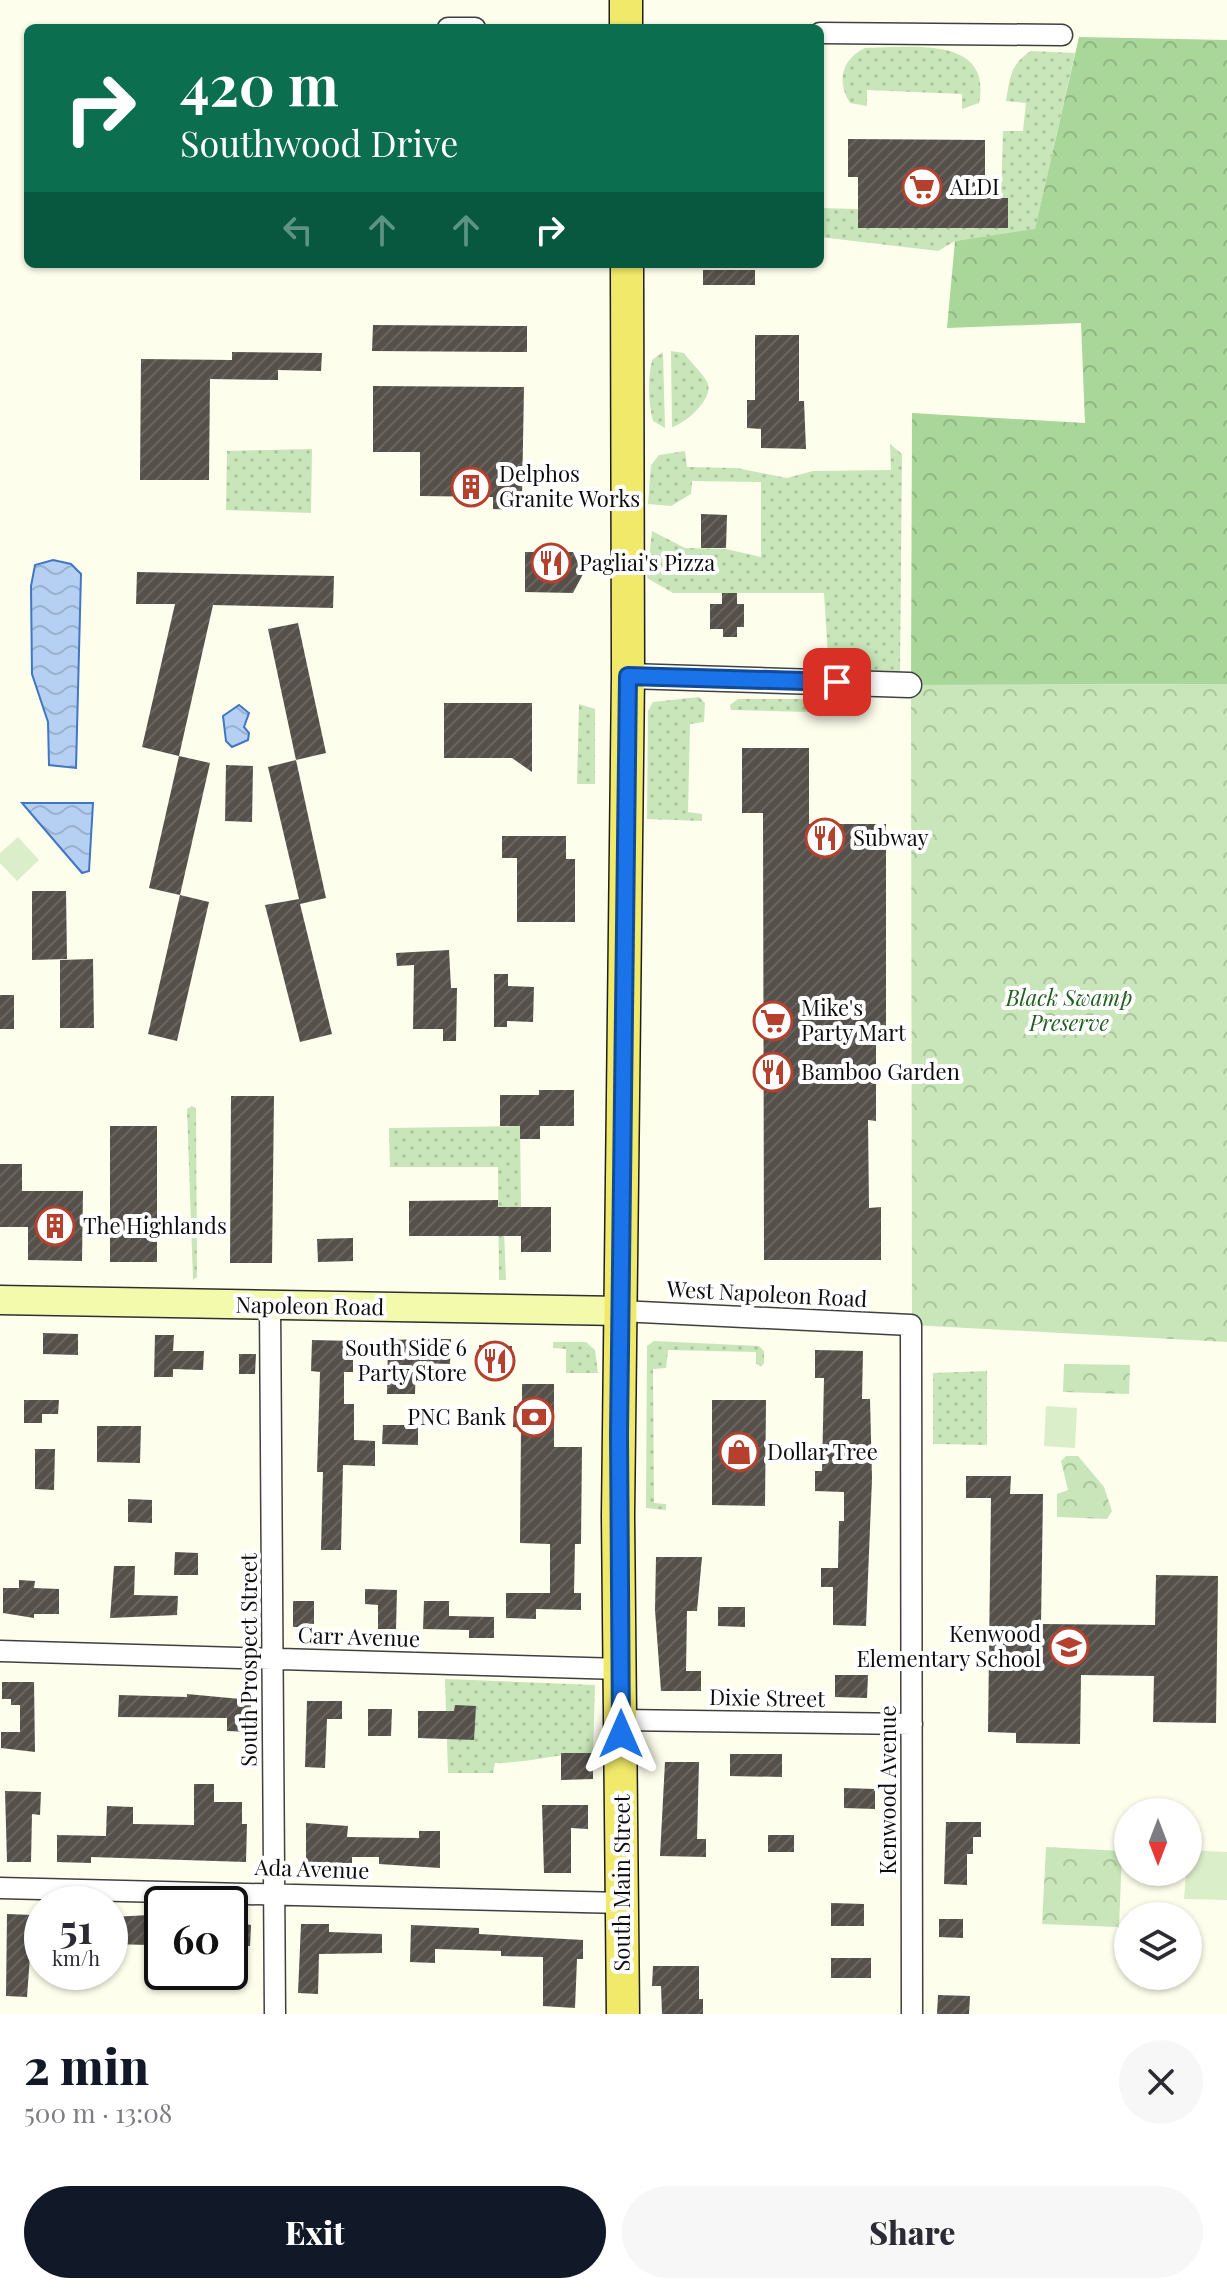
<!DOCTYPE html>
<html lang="en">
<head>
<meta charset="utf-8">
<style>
	:root { --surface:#fff; --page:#f7f7f7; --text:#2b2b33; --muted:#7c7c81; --accent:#111827 }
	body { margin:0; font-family:"Playfair Display",serif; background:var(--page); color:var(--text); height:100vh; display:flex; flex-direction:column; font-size:30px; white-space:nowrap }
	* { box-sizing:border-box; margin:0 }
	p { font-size:26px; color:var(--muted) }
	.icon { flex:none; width:44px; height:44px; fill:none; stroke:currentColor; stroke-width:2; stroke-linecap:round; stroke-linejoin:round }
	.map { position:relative; height:2014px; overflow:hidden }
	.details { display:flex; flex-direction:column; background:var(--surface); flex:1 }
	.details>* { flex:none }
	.hud { position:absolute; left:24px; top:24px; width:800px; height:244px; border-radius:12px; box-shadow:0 2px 6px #0004; background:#0b6e4f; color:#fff; overflow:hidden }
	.needle { width:52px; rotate:180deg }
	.buttons { position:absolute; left:1114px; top:1798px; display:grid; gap:16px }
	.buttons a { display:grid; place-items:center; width:88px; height:88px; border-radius:50%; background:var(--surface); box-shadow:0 2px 6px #0004; font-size:40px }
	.speed { position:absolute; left:24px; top:1886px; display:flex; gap:16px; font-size:40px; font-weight:700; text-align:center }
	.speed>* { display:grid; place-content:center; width:104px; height:104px; border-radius:50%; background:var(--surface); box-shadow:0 2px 6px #0004; line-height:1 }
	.speed small { font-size:20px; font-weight:400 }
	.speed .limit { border:4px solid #111; border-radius:12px; background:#fff; color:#111 }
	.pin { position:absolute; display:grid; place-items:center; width:68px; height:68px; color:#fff; margin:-34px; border-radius:16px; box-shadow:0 4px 12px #0006 }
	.me { position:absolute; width:88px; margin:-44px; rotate:0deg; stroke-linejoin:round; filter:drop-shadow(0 0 6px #0008) }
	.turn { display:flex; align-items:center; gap:28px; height:168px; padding:0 24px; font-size:36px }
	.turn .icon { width:104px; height:104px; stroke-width:2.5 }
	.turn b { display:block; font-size:56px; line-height:68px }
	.lanes { display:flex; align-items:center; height:76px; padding:0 24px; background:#0003; justify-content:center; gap:40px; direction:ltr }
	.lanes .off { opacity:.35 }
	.round { display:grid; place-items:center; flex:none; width:84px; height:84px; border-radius:42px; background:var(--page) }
	.headline { display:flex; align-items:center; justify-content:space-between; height:136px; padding:0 24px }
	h1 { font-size:48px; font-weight:800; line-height:60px; color:var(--accent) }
	.primary-button { display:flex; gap:16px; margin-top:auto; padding:16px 24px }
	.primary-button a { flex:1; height:92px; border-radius:48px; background:var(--accent); color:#fff; font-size:32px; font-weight:800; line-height:92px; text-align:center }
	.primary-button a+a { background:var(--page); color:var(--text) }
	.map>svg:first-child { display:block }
	.grass { fill:url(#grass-dots) }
	.forest { fill:url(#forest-crowns) }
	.park { fill:url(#park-crowns) }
	.pitch { fill:#dbeeca }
	.water { fill:url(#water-waves); stroke:#4077c5; stroke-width:2 }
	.building { fill:url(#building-hatch) }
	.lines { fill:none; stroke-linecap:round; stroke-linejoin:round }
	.minor-casing { stroke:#404040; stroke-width:23 }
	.tertiary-casing { stroke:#404040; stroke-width:27 }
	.secondary-casing { stroke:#2f2f2f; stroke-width:31 }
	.primary-casing { stroke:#1e1e1e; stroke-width:35 }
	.minor { stroke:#fff; stroke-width:20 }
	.tertiary { stroke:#fff; stroke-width:24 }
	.secondary { stroke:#f4faac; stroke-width:28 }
	.primary { stroke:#f1e96a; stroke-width:32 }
	.route-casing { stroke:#114b97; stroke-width:20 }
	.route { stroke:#1a73e8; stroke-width:14 }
	.labels { text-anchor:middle; stroke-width:8; stroke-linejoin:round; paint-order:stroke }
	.poi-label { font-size:22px; fill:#0d0d0d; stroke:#fff; text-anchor:start }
	.park-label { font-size:22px; font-style:italic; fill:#226021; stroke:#fff }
	.street-label { font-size:22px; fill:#0d0d0d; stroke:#fff }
</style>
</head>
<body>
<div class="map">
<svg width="1227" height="2014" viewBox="0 0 1227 2014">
	<defs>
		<pattern id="grass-dots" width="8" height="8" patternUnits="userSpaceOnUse" patternTransform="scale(2)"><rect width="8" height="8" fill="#c8e6b9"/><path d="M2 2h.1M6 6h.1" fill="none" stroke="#abc49e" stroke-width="1.8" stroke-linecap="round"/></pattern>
		<pattern id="forest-crowns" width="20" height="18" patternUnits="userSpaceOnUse" patternTransform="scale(2)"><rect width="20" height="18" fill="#a9d699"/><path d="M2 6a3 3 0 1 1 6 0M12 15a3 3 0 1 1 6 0" fill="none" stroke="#90b683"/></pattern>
		<pattern id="park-crowns" width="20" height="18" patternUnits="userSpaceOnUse" patternTransform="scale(2)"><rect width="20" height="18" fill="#c8e6b9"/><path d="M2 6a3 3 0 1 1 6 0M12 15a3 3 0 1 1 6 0" fill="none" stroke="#abc49e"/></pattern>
		<pattern id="water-waves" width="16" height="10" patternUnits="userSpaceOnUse" patternTransform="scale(2)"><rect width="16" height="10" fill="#b5d0f2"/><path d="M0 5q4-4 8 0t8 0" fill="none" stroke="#9ab1ce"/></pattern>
		<pattern id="building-hatch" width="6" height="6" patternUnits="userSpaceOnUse" patternTransform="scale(2)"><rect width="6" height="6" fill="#55504a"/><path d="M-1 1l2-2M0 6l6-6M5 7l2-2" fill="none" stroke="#686460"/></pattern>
	</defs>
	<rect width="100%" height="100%" fill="#fefeed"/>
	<path class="grass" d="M865,48C908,48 993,34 979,103L962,109V94L867,90V106L850,103C836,81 842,59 865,48Z
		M1031,51L1075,53L1035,230L955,241L938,251L820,237V208L858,209V228H1008V198H1001L1003,131H1023L1026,103L1006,101C1010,78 1010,64 1031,51Z
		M671,351L684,353C690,362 704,374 708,384C713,400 684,424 672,427Z
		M663,352L665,428L653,421C648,403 648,378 652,360Z
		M890,444L902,454L900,674L829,672L824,593H673L647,578L652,531L685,548L726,549L761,557V482L692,481L691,494L671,506L648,504L651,465L659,455L685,451L687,467L737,468L787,478L813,471L891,470Z
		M312,449L311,513L226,510L227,451Z
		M699,697L705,703L704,722L690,724L688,812L702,814V821L647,819L648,711L653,702Z
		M738,699H845L849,706L845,713L731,710L730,705Z
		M579,704L595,709V784H577Z
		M192,1106L196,1109L197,1277L193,1280L187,1109Z
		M520,1126L521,1207L503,1208L506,1280H499L498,1167H390L389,1128Z
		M654,1341L759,1346L764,1351V1363L761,1367L756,1363V1352L668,1350L666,1368L653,1369L654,1503L666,1504V1510L646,1508L647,1346Z
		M553,1342H586L595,1350L598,1373H566V1349L553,1348Z
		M987,1371V1445L933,1444V1373Z
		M445,1679L595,1685L593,1753C559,1753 529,1763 495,1763L493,1773H448Z"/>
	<path class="forest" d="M1079,37L1227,40V684L911,685L912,413L1085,423L1081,323L947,328L955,241L1035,229Z"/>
	<path class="park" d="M1227,684V1342L912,1325L911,685Z
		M1064,1364L1130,1365L1129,1394L1063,1392Z
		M1066,1456H1078L1104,1487L1112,1511L1107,1519L1057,1517V1494L1068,1490L1061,1461Z
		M1046,1847L1122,1851L1119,1927L1042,1924Z"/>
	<path class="pitch" d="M18,837L39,860L17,881L0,863V853Z
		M1046,1406L1077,1408L1075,1448L1044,1446Z
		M1188,1850L1227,1852V1900L1184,1899Z"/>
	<path class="water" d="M53,560L71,564L81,574L76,768L49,765L48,722L32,674L31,586L35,565Z
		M239,705L249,713L244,727L249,733L248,740L232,747L226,741L223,716Z
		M22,803H93L89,871L82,873Z"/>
	<path class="building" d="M848,139L985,140V198H1008V228H858V177H848Z
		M703,270H755V285H703Z
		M373,325L527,326V352L372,351Z
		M755,335H799V401H804L806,449L761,448V429L747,428V400H755Z
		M232,352L322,353L321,371L278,370V380L210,379L209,480H140L141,359L232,360Z
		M373,386L524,387L522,497H515V510L493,509V497L420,496V452H373Z
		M701,514L727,515L726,548H701Z
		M525,552H573L583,574L573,593L525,592Z
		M137,572L334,576L333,608L213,605L179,756L142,747L175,604H136Z
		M722,593H737V604H744V627H737V637H723V629H710V604H722Z
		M298,623L326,753L296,760L268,629Z
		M444,703H532V772L512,758H444Z
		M742,748H809V824H886V1027H876V1121L868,1120L869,1208L881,1207V1260H764L763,813H742Z
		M179,756L210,763L180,895L149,888Z
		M296,760L326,898L300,904L332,1034L300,1042L265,905L299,899L268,767Z
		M226,765L253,766L252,822L225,821Z
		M502,836H566V859H575V922H517V858H502Z
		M32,891H66L67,959L32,960Z
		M180,895L209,902L177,1041L148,1034Z
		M449,950L451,988H457L456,1041H443V1029H413L414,965L397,966L396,953Z
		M93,959L94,1028H60V960Z
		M494,974H508V986L534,987L533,1022L507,1021V1027H494Z
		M0,995H14V1029H0Z
		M539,1090H574V1126H540V1139H520V1126H500V1095H539Z
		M231,1096H274L272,1263H230Z
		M110,1126H157V1262H110Z
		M0,1164H22V1191H83L82,1261L28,1260V1227H0Z
		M498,1200V1207H551V1252H521V1236H409V1201Z
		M353,1238V1261L318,1262L317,1239Z
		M43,1333L78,1334V1355L43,1354Z
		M155,1335H174L173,1351H204L203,1370L173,1369V1377H154Z
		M428,1339H451L450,1364L416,1363L415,1394H387L388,1340Z
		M312,1340L353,1341V1372H344V1404H354V1440L375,1441V1466L343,1465L341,1550H321L323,1472H317L320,1372L311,1371Z
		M479,1345L512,1346V1370L479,1369Z
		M815,1350L863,1351L862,1399H870L872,1479L866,1626L833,1625V1587H821V1568H838L839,1521H844V1492L815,1491V1471H822L824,1378H815Z
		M239,1354H256L255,1374H239Z
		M522,1384H554V1447H582L581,1544H575L574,1593H581V1610L536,1609V1619L506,1618V1593H550V1544L520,1543L521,1428L513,1427L514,1406H522Z
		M24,1400H59L58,1414H42V1423H24Z
		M712,1400H766L765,1506L712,1505Z
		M383,1425H418V1445L382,1444Z
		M97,1426H141L140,1463L97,1462Z
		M35,1449H55L54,1490L35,1489Z
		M966,1476H1011L1010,1494H1043L1041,1624L1155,1625L1156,1575L1218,1576L1216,1723L1153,1722L1154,1676L1081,1675L1080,1744L1016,1743V1733L988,1732L991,1498H966Z
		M128,1499L152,1500V1523L128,1522Z
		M175,1552L198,1553V1575H174Z
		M656,1557H702L697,1611H687L686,1671H701V1691H661L655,1610Z
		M114,1566H135L134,1595L178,1596L177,1615L110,1618Z
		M19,1580L35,1581L34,1588L59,1589V1614H34V1618L3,1613V1588H19Z
		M365,1589L397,1590L396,1629H378V1605L365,1604Z
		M293,1601H314V1627H293Z
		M424,1601H449V1616L494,1617V1638H469V1630L423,1629Z
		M718,1607H745V1627L718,1626Z
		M835,1675H868L867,1698L835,1697Z
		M2,1682H34L35,1752L1,1748V1732H20V1705H11V1699H2Z
		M187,1694L251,1700V1732L227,1731V1718L118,1717L119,1695L187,1697Z
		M307,1701H342V1719H327L325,1768L305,1767Z
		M455,1705L476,1706L474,1740L418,1738V1711H454Z
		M368,1709H392L391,1736H368Z
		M561,1753H593V1779L561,1780Z
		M730,1754H782V1777L730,1776Z
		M665,1762H699L697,1839H706V1857L660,1856Z
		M194,1784H214V1802H242V1824H247L246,1862L91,1857V1863L57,1862V1835L106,1836L107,1806L133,1807V1824L194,1825Z
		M844,1788L875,1789V1809L844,1808Z
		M5,1791L41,1792L40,1815L32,1814L31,1862H7Z
		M542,1805H588V1829L571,1828V1873H544Z
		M946,1822H981V1837H973V1854H967V1885L944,1884Z
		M306,1823L348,1826L347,1837L419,1838V1831H440V1868L379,1864V1857H352V1863L306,1864Z
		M768,1835H794V1852H768Z
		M831,1903L864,1904V1926H831Z
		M7,1914L33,1915L27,1997L6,1996Z
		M149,1915H162V1956H148V1945L111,1944L112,1917Z
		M230,1918H246V1924L251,1925L250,1946H246V1951H230Z
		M939,1919H963V1938L939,1937Z
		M301,1924H329V1932L382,1934V1953L319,1954L318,1994L298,1993Z
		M411,1925L479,1928V1934L583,1940V1959H577L575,2008L543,2006V1957L501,1956V1951L435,1949V1963L410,1962Z
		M831,1958H871V1978H831Z
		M653,1966H699V1999H703V2014H662L661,1986H652Z
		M938,1995L970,1996L969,2014H937Z"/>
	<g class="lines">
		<g class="minor-casing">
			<path id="minor" d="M448,28H475
				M820,33L1062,35
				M270,1305L275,2014
				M620,1311L911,1325L912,2014
				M0,1651L621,1669
				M621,1720L912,1724
				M0,1888L623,1903"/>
		</g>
		<g class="tertiary-casing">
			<path id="tertiary" d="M628,676L909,685"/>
		</g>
		<g class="secondary-casing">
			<path id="secondary" d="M0,1300L620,1311"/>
		</g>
		<g class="primary-casing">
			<path id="primary" d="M626,0V28
				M623,2014L618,1516L628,676L627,264"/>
		</g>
		<use href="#minor" class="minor"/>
		<use href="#tertiary" class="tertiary"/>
		<use href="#secondary" class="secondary"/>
		<use href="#primary" class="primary"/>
	</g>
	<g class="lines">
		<g class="route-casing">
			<path id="route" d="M621,1734L619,1434L628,676L837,682"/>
		</g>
		<use href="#route" class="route"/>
	</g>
	<defs>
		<g id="supermarket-ring" transform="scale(2)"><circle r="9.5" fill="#fff" stroke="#b4402d" stroke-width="1.5"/><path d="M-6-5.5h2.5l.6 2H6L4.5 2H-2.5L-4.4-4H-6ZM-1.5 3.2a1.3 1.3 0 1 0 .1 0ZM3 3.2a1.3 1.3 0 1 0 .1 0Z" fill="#b4402d"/></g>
		<g id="building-ring" transform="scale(2)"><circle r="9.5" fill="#fff" stroke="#b4402d" stroke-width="1.5"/><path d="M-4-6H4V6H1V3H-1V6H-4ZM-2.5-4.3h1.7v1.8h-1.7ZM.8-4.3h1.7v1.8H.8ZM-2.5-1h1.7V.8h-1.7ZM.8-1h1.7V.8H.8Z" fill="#b4402d"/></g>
		<g id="restaurant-ring" transform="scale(2)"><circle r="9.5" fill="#fff" stroke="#b4402d" stroke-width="1.5"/><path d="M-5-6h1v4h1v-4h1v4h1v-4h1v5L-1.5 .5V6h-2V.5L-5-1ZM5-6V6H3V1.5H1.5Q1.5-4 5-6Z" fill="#b4402d"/></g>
		<g id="bank-ring" transform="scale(2)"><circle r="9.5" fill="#fff" stroke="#b4402d" stroke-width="1.5"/><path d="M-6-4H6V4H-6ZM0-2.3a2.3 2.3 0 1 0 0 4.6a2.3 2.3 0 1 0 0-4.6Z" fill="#b4402d"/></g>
		<g id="shop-ring" transform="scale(2)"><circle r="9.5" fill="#fff" stroke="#b4402d" stroke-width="1.5"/><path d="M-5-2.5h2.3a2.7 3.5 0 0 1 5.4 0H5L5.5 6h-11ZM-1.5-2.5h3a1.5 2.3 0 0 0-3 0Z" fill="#b4402d"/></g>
		<g id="school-ring" transform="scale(2)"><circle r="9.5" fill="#fff" stroke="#b4402d" stroke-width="1.5"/><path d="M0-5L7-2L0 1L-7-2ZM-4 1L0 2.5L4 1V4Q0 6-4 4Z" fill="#b4402d"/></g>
	</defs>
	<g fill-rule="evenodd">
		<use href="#supermarket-ring" x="922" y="187"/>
		<use href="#building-ring" x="471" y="487"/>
		<use href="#restaurant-ring" x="551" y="563"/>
		<use href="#restaurant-ring" x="825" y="838"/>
		<use href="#supermarket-ring" x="773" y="1021"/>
		<use href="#restaurant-ring" x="773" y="1072"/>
		<use href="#building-ring" x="55" y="1226"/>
		<use href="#restaurant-ring" x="495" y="1361"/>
		<use href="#bank-ring" x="534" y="1417"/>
		<use href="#shop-ring" x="739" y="1452"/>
		<use href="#school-ring" x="1069" y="1647"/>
	</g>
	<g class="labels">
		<g class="poi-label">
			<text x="950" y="195">ALDI</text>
			<text x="499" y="482">Delphos<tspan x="499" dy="25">Granite Works</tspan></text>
			<text x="579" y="571">Pagliai's Pizza</text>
			<text x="853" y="846">Subway</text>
			<text x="801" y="1016">Mike's<tspan x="801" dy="25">Party Mart</tspan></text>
			<text x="801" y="1080">Bamboo Garden</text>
			<text x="83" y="1234">The Highlands</text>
			<text x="467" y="1356" text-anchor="end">South Side 6<tspan x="467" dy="25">Party Store</tspan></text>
			<text x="506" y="1425" text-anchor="end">PNC Bank</text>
			<text x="767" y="1460">Dollar Tree</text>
			<text x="1041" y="1642" text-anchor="end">Kenwood<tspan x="1041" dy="25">Elementary School</tspan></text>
		</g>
		<g class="park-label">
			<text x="1069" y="1006">Black Swamp<tspan x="1069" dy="25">Preserve</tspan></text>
		</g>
		<g class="street-label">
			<text transform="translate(767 1294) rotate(3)" y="8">West Napoleon Road</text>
			<text transform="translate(310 1306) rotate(1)" y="8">Napoleon Road</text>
			<text transform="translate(359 1637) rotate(2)" y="8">Carr Avenue</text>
			<text transform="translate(249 1660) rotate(-90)" y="8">South Prospect Street</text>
			<text transform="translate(767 1698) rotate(1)" y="8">Dixie Street</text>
			<text transform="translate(888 1790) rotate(-90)" y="8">Kenwood Avenue</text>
			<text transform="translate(312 1869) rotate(2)" y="8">Ada Avenue</text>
			<text transform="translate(622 1883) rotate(-90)" y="8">South Main Street</text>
		</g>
	</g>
</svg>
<div class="buttons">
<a><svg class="needle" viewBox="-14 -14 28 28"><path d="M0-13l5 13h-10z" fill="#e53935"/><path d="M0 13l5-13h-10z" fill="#7c7c81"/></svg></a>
<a><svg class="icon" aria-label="layers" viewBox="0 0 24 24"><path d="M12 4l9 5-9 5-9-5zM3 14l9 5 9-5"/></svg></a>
</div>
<div class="speed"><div>51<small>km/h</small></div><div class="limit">60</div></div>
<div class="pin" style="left:837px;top:682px;background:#d93025"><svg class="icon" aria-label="arrive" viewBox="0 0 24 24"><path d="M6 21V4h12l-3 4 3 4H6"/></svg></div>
<svg class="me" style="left:621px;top:1734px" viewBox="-20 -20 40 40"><path d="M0-17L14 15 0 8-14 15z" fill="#1a73e8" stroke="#fff" stroke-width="4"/></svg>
<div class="hud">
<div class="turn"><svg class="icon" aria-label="right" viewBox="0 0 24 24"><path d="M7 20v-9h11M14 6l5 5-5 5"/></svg><div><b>420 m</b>Southwood Drive</div></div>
<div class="lanes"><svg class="icon off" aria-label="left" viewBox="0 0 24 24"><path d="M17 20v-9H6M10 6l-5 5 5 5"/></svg><svg class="icon off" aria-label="ahead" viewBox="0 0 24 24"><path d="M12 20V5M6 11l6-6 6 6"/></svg><svg class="icon off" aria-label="ahead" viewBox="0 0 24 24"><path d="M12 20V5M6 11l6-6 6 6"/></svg><svg class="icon" aria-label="right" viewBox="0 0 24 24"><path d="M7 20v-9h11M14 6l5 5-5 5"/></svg></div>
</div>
</div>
<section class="details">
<div class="headline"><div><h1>2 min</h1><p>500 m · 13:08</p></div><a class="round"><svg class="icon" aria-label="close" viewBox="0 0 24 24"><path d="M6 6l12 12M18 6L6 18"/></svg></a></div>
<div class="primary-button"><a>Exit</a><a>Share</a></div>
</section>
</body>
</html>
